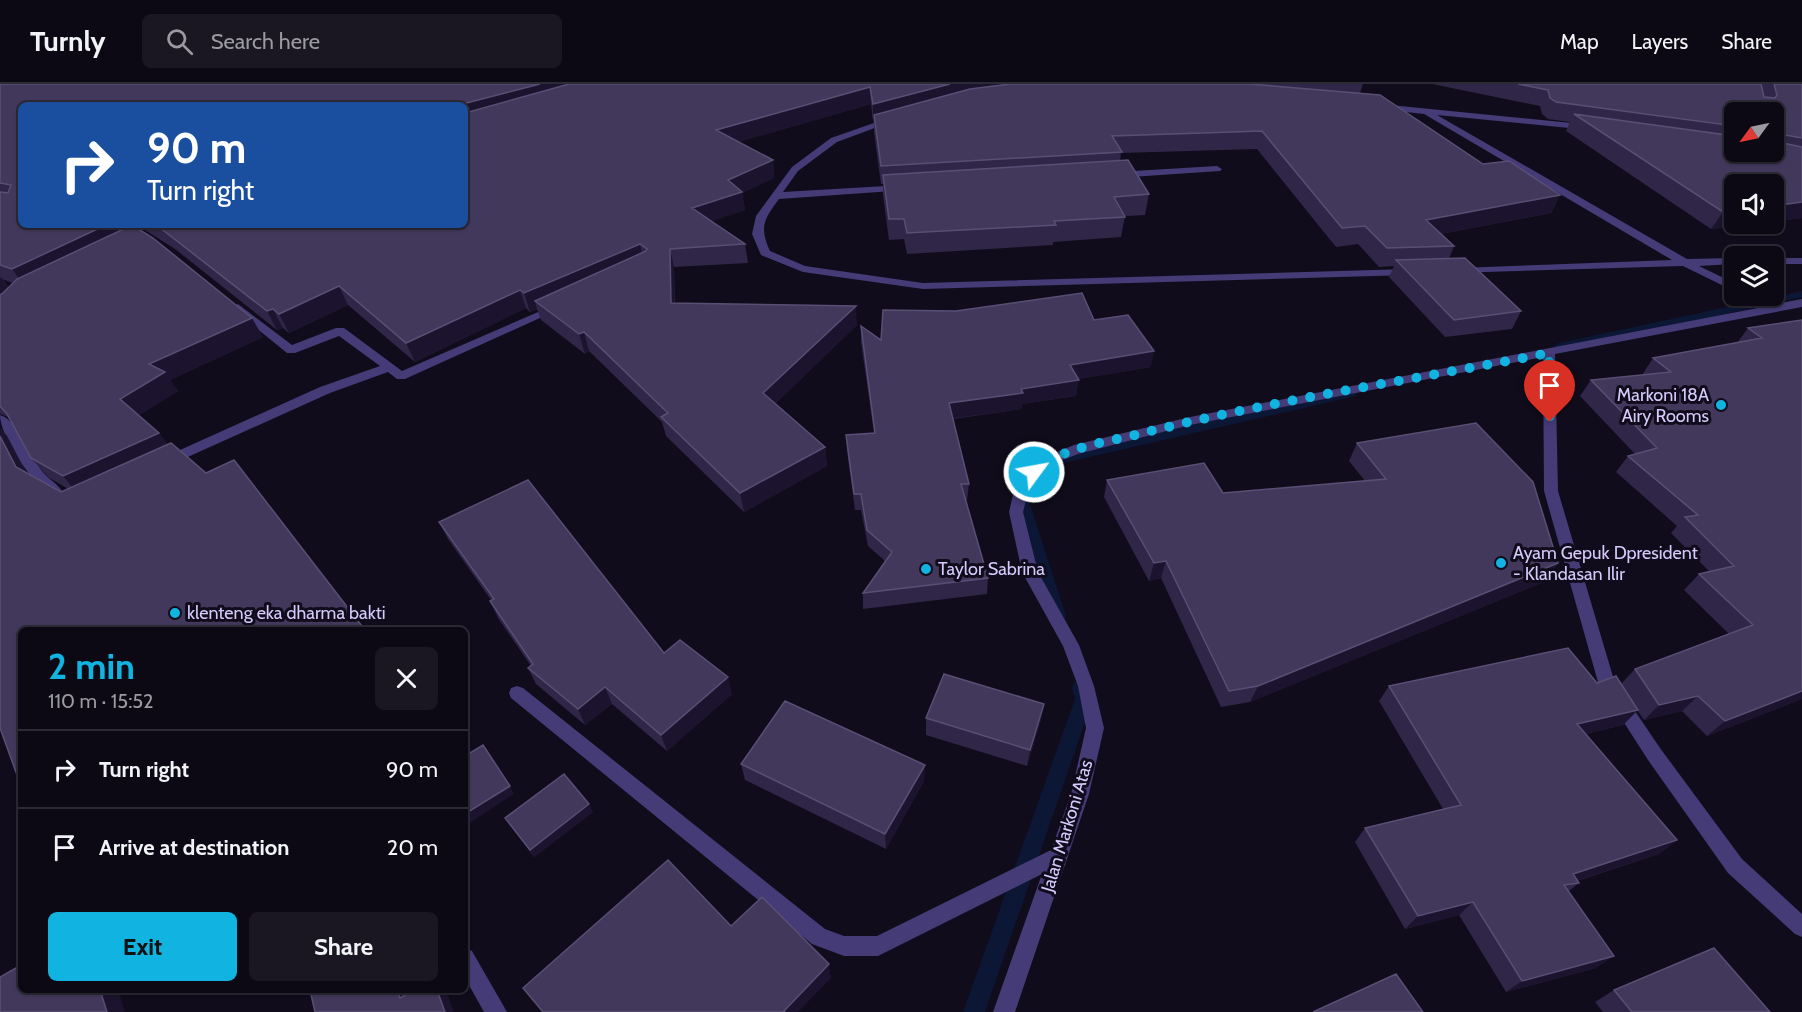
<!DOCTYPE html>
<html lang="en">
<head>
<meta charset="utf-8">
<style>
	:root { --surface:#0c0914; --page:#1a1722; --text:#f1f3f6; --muted:#9a9aa0; --line:#2c2a34; --accent:#11b4e0 }
	body { margin:0; font-family:Cabin,sans-serif; background:var(--page); color:var(--text); height:100vh; display:flex; flex-direction:column; font-size:22px; white-space:nowrap }
	* { box-sizing:border-box; margin:0 }
	p { font-size:20px; color:var(--muted) }
	.icon { flex:none; width:33px; height:33px; fill:none; stroke:currentColor; stroke-width:2; stroke-linecap:round; stroke-linejoin:round }
	.map { position:relative; flex:1; overflow:hidden }
	.panel { position:absolute; left:18px; top:543px; width:450px; height:366px; display:flex; flex-direction:column; background:var(--surface); border-radius:9px; box-shadow:0 2px 4px #0004,0 0 0 2px var(--line) }
	.panel>* { flex:none }
	.guide { position:absolute; left:18px; top:18px; width:450px; height:126px; border-radius:9px; box-shadow:0 2px 4px #0004,0 0 0 2px var(--line); background:#1a4fa0; color:#fff; overflow:hidden }
	.needle { width:39px; rotate:237deg }
	.fabs { position:absolute; left:1724px; top:18px; display:grid; gap:12px }
	.fabs a { display:grid; place-items:center; width:60px; height:60px; border-radius:9px; background:var(--surface); box-shadow:0 2px 4px #0004,0 0 0 2px var(--line); font-size:30px }
	.pin { position:absolute; display:grid; place-items:center; width:51px; height:51px; color:#fff; margin:-62px -26px; border-radius:50% 50% 50% 0; rotate:-45deg; box-shadow:0 0 6px #0007 }
	.pin .icon { rotate:45deg }
	.me { position:absolute; width:66px; margin:-33px; rotate:58deg; stroke-linejoin:round; filter:drop-shadow(0 0 4px #0008) }
	.turn { display:flex; align-items:center; gap:21px; height:126px; padding:0 30px; font-size:27px }
	.turn .icon { width:78px; height:78px; stroke-width:2.5 }
	.turn b { display:block; font-size:42px; line-height:51px }
	.round { display:grid; place-items:center; flex:none; width:63px; height:63px; border-radius:9px; background:var(--page) }
	.overview { display:flex; align-items:center; justify-content:space-between; height:102px; padding:0 30px }
	h1 { font-size:36px; font-weight:700; line-height:45px; color:var(--accent) }
	.button { display:flex; gap:12px; margin-top:auto; padding:12px 30px }
	.button a { flex:1; height:69px; border-radius:9px; background:var(--accent); color:#111; font-size:24px; font-weight:700; line-height:69px; text-align:center }
	.button a+a { background:var(--page); color:var(--text) }
	ul { padding:0; list-style:none }
	li { display:flex; align-items:center; gap:18px; height:78px; padding:0 30px; border-top:2px solid var(--line) }
	li div { flex:1 }
	li b { display:block; font-size:22px }
	li em { font-style:normal }
	header { display:flex; align-items:center; gap:36px; box-sizing:border-box; height:84px; padding:0 30px; background:var(--surface); border-bottom:2px solid var(--line) }
	header strong { font-size:28px }
	nav { display:flex; gap:33px; margin-inline-start:auto; font-size:21px }
	.search { width:420px; height:54px; background:var(--page); display:flex; align-items:center; gap:15px; box-sizing:border-box; padding:0 21px; border-radius:9px; color:var(--muted); font-size:22px }
	.map>svg:first-child { display:block }
	.lines { fill:none; stroke-linecap:round; stroke-linejoin:round }
	.stream { fill:#0c1635; fill-rule:evenodd }
	.minor { fill:#443b77; fill-rule:evenodd }
	.wall { fill:#302648; fill-rule:evenodd }
	.shaded-wall { fill:#1c142e }
	.building { fill:#42385b; stroke:#594f74; stroke-width:1.5 }
	.route { stroke:#11b4e0; stroke-width:10; stroke-dasharray:0 18 }
	.poi-dot { fill:#11b4e0; stroke:#100c1b; stroke-width:2 }
	.labels { text-anchor:middle; stroke-width:6; stroke-linejoin:round; paint-order:stroke }
	.poi-label { font-size:18px; fill:#d5cafb; stroke:#100c1b; text-anchor:start }
	.street-label { font-size:18px; fill:#d5cafb; stroke:#100c1b }
</style>
</head>
<body>
<header>
<strong>Turnly</strong>
<div class="search"><svg class="icon" aria-label="search" viewBox="0 0 24 24"><circle cx="10" cy="10" r="6"/><path d="M15 15l6 6"/></svg>Search here</div>
<nav><a>Map</a><a>Layers</a><a>Share</a></nav>
</header>
<div class="map">
<svg width="1802" height="928" viewBox="0 0 1802 928">
	<rect width="100%" height="100%" fill="#100c1b"/>
	<g class="lines">
		<path class="stream" d="M1802,207V213L1559,267L1553,263L1559,259Z
			M1351,305L1356,306L1357,309L1356,312L1055,381L1048,376L1055,371Z
			M1021,401L1028,406L1027,411L1066,532L1064,536H1052L1050,532L1013,411L1016,402Z
			M1080,597L1086,599L1093,615L985,928H963L1075,615L1072,604L1074,599Z"/>
		<path class="minor" d="M1380,20L1592,41L1594,43L1589,46L1437,31L1687,175L1734,174V180L1699,182L1734,199V207L1683,182L1453,189V185L1457,184L1672,176L1424,30L1377,25V21Z
			M891,33L899,35L837,58L798,87L783,108L903,101L907,102V106L779,115C764,135 759,143 770,167L805,182L923,199L1409,185L1415,188L1409,191L923,205L803,188L761,171L752,150L756,132L792,83L831,54Z
			M1217,82L1222,85L1220,87L1116,94L1111,91L1116,88Z
			M1773,174H1802V180H1773Z
			M1744,212H1757L1776,220L1802,215V223L1555,270L1558,407L1614,596L1660,664L1742,775L1802,830V853L1795,850L1728,789L1648,676L1598,598L1544,407L1543,273L1190,341L1078,370L1050,381L1030,400L1023,428L1038,488L1079,561L1094,602L1104,644L1089,710L1015,928H993L1042,790L878,872H844L812,860L511,614L509,609L511,604L517,602L523,604L825,845L844,852H877L1051,766L1071,710L1086,644L1078,602L1063,562L1022,488L1009,428L1016,398L1040,375L1074,361L1190,333L1763,223Z
			M238,220L292,261L336,244H344L402,287L552,222H560L562,224L405,295H397L388,288L330,309L170,381H160L158,378L160,375L320,303L380,282L339,252L295,269H287L234,226V222Z
			M0,331C17,335 31,373 42,387C48,395 57,399 62,407L60,411H50C31,397 0,353 0,331Z
			M465,864L472,867L507,928H484L465,894Z"/>
	</g>
	<path class="wall" d="M0,0H1363L1360,9L1483,80L1560,111L1551,129L1441,150L1454,162L1449,175L1521,227L1512,245L1445,253L1389,193L1394,182L1379,183L1358,160L1336,163L1257,65L1121,69L1120,77L1149,110L1145,131L1125,132L1121,153L1053,158V161L907,170L904,155L889,156L883,111V100H881L874,48V37L873,38L871,20L738,58L773,76L774,94L742,109L745,126L711,137L745,160L748,179L674,183L675,219L857,241L775,320L825,363L827,382L744,428L666,352L662,338L589,267L585,270L541,236L537,225L530,228L526,224L415,278L348,221L289,249L283,244L277,246L175,165L137,141H465L21,21L127,144L263,253L170,296L178,307L139,331L0,644V344L7,352L26,388L61,408L68,405L48,393L31,374L8,333L0,330ZM3,195L7,197L13,199L9,204Z
		M1432,0H1802V134L1773,138V100L1734,140H1758L1711,145L1566,47L1570,38L1548,35L1542,30L1540,22ZM1734,28H1773V68H1734Z
		M1094,236L1151,283L1078,295L1076,312L1022,320L1021,325L953,335L969,400L967,416H966L988,494L987,510L863,525V509L885,477L868,462L861,426H855L847,367L846,351L874,349L861,258V242L881,256Z
		M1802,236V615L1707,652L1682,627L1644,636L1637,626L1623,641L1585,650L1677,756L1659,770L1577,797L1579,799L1569,807L1596,884L1506,908L1459,831L1405,845L1355,758L1365,744L1443,725L1379,617L1389,602L1597,599L1621,600L1635,585L1729,550L1684,506L1699,490L1709,487L1671,449L1677,442L1616,388L1628,372L1635,370L1580,312L1591,296L1642,291L1653,274L1737,259L1748,244Z
		M1357,359L1558,479L1546,497L1250,618L1221,623L1161,494L1149,497L1104,413L1107,396L1223,409L1365,397L1349,377Z
		M439,438L664,569L732,610L667,667L612,620L585,641L536,600L528,584L531,582L498,534L490,517L491,516L448,455Z
		M926,634L1041,636L1027,682L926,651Z
		M741,680L924,697L886,765L745,696Z
		M593,728L534,773L505,734Z
		M1614,906L1770,928H1603L1595,918Z"/>
	<path class="shaded-wall" d="M540,0H607L465,38V21H459Z
		M950,0H1059L874,31V37L873,38V20Z
		M870,3L871,20L718,64L716,46Z
		M773,76L774,94L742,109L745,126L695,143L692,124L728,96Z
		M1560,111L1551,129L1419,154L1426,136Z
		M1802,118V134L1773,138V122Z
		M1734,126V140H1758L1711,145L1723,128Z
		M106,141H125L133,153L26,204L12,185Z
		M640,160L644,179L535,217L537,225L530,228L524,209Z
		M670,165L674,183L675,238L671,219Z
		M1,193L15,212L0,224V194Z
		M339,202L348,221L289,249L279,230Z
		M520,206L526,224L415,278L406,259Z
		M856,222L857,241L766,329L763,309Z
		M273,225L283,244L277,246L267,227Z
		M252,234L263,253L170,296L178,307L135,334L120,315L149,280Z
		M584,248L589,267L585,270L579,250Z
		M1154,267L1151,283L1067,297L1070,281Z
		M1079,296L1076,312L1022,320L1021,325L948,335L949,319L1021,305Z
		M0,344L7,352L33,402L16,383L0,352Z
		M159,349L174,368L79,411L63,392Z
		M825,363L827,382L744,428L740,409Z
		M1166,477L1161,494L1149,497L1154,479Z
		M1558,479L1546,497L1250,618L1258,602Z
		M728,593L732,610L667,667L661,651Z
		M605,603L612,620L585,641L578,625Z
		M1802,607V615L1707,652L1725,637Z
		M1698,612L1682,627L1644,636L1659,621Z
		M1044,620L1041,636L1027,682L1030,666Z
		M1638,626L1623,641L1563,655L1577,640Z
		M925,681L924,697L886,765L885,750Z
		M510,702L514,710L465,742V730Z
		M589,720L593,728L534,773L530,766Z
		M1677,756L1659,770L1557,803L1573,790Z
		M1473,818L1459,831L1405,845L1418,832Z
		M1614,872L1596,884L1506,908L1522,897Z
		M829,880L831,894L798,928H784V927Z
		M100,906H118L125,928H107Z
		M397,906H408L414,928L400,914Z
		M437,906H444L447,909L454,928H445Z"/>
	<path class="building" d="M0,0H540L459,21H21V141H106L12,185L0,181V108L8,109L11,101L0,99Z
		M569,0H950L873,20L870,3L716,46L773,76L728,96L742,108L692,124L745,160L670,165L671,219L856,222L763,309L825,363L740,409L661,333L668,329L584,248L579,250L535,217L646,167L647,165L640,160L524,209L520,206L406,259L339,202L279,230L273,225L267,227L164,147L155,141H465V29Z
		M1010,0H1250L1380,11L1483,80L1509,77L1560,111L1426,136L1454,162L1387,164L1365,142L1342,144L1262,47L1112,52L1122,68L881,82L874,31L970,5Z
		M1518,0H1761L1764,13L1775,14L1777,11L1774,0H1802V54L1773,49V28H1734V42L1556,18L1550,14L1548,6Z
		M1574,30L1734,52V68H1773V57L1802,63V118L1773,122V100H1734V126L1723,128Z
		M1128,76L1149,110L1114,113L1125,133L1054,137L1056,141L907,149L904,135H889L883,91Z
		M132,141L153,154L252,234L149,280L165,288L120,315L159,349L63,392L31,374L7,330L0,322V211L3,209L17,195Z
		M1465,174L1521,227L1454,236L1396,176Z
		M1082,209L1094,236L1128,231L1154,267L1070,281L1079,296L1021,305L1023,309L949,319L969,400H961L988,494L863,509L892,468L867,446L861,410H854L846,351L875,349L861,242L881,256L883,226L956,227Z
		M1802,236V607L1725,637L1698,612L1659,621L1635,585L1753,541L1699,490L1734,482L1685,433L1698,431L1628,372L1657,364L1591,296L1671,288L1653,274L1762,254L1748,244Z
		M1476,339L1533,398L1558,479L1258,602L1229,607L1166,477L1154,479L1107,396L1204,379L1223,409L1386,395L1357,359Z
		M0,352L16,383L61,408L171,359L206,389L234,376L365,546H21V702L0,644Z
		M528,396L664,569L680,556L728,593L661,651L605,603L578,625L528,584L533,580L490,517L494,515L439,438Z
		M1568,564L1597,599L1616,592L1638,626L1577,640L1677,756L1573,790L1579,799L1564,801L1614,872L1522,897L1473,818L1418,832L1365,744L1461,721L1389,602Z
		M944,590L1044,620L1030,666L926,634Z
		M785,617L925,681L885,750L741,680Z
		M483,661L510,702L465,730V672Z
		M564,690L589,720L530,766L505,734Z
		M668,776L731,842L762,813L829,880L784,927L785,928H543L523,904Z
		M1714,864L1770,928H1632L1614,906Z
		M21,881V906H100L107,928H0V893Z
		M1396,890L1423,928H1313Z
		M310,906H397L400,914L414,906H437L445,928H315Z"/>
	<g class="lines">
		<path class="route" d="M1034,388C1062,363 1104,359 1139,350C1274,316 1413,296 1549,269L1550,338"/>
	</g>
	<g class="poi-dot">
		<circle cx="1721" cy="321" r="6"/>
		<circle cx="1501" cy="479" r="6"/>
		<circle cx="926" cy="485" r="6"/>
		<circle cx="175" cy="529" r="6"/>
	</g>
	<g class="labels">
		<g class="poi-label">
			<text x="1709" y="317" text-anchor="end">Markoni 18A<tspan x="1709" dy="21">Airy Rooms</tspan></text>
			<text x="1513" y="475">Ayam Gepuk Dpresident<tspan x="1513" dy="21">- Klandasan Ilir</tspan></text>
			<text x="938" y="491">Taylor Sabrina</text>
			<text x="187" y="535">klenteng eka dharma bakti</text>
		</g>
		<g class="street-label">
			<text transform="translate(1067 742) rotate(-73)" y="6">Jalan Markoni Atas</text>
		</g>
	</g>
</svg>
<div class="fabs">
<a><svg class="needle" viewBox="-14 -14 28 28"><path d="M0-13l5 13h-10z" fill="#e53935"/><path d="M0 13l5-13h-10z" fill="#9a9aa0"/></svg></a>
<a><svg class="icon" aria-label="sound" viewBox="0 0 24 24"><path d="M4 9h4l5-4v14l-5-4H4zM17 9q2 3 0 6"/></svg></a>
<a><svg class="icon" aria-label="layers" viewBox="0 0 24 24"><path d="M12 4l9 5-9 5-9-5zM3 14l9 5 9-5"/></svg></a>
</div>
<div class="pin" style="left:1550px;top:338px;background:#d93025"><svg class="icon" aria-label="arrive" viewBox="0 0 24 24"><path d="M6 21V4h12l-3 4 3 4H6"/></svg></div>
<svg class="me" style="left:1034px;top:388px" viewBox="-20 -20 40 40"><circle r="17" fill="#11b4e0" stroke="#fff" stroke-width="3"/><path d="M0-11L8 9 0 5-8 9z" fill="#fff"/></svg>
<div class="guide">
<div class="turn"><svg class="icon" aria-label="right" viewBox="0 0 24 24"><path d="M7 20v-9h11M14 6l5 5-5 5"/></svg><div><b>90 m</b>Turn right</div></div>
</div>
<section class="panel">
<div class="overview"><div><h1>2 min</h1><p>110 m · 15:52</p></div><a class="round"><svg class="icon" aria-label="close" viewBox="0 0 24 24"><path d="M6 6l12 12M18 6L6 18"/></svg></a></div>
<ul>
<li><svg class="icon" aria-label="right" viewBox="0 0 24 24"><path d="M7 20v-9h11M14 6l5 5-5 5"/></svg><div><b>Turn right</b></div><em>90 m</em></li>
<li><svg class="icon" aria-label="arrive" viewBox="0 0 24 24"><path d="M6 21V4h12l-3 4 3 4H6"/></svg><div><b>Arrive at destination</b></div><em>20 m</em></li>
</ul>
<div class="button"><a>Exit</a><a>Share</a></div>
</section>
</div>
</body>
</html>
